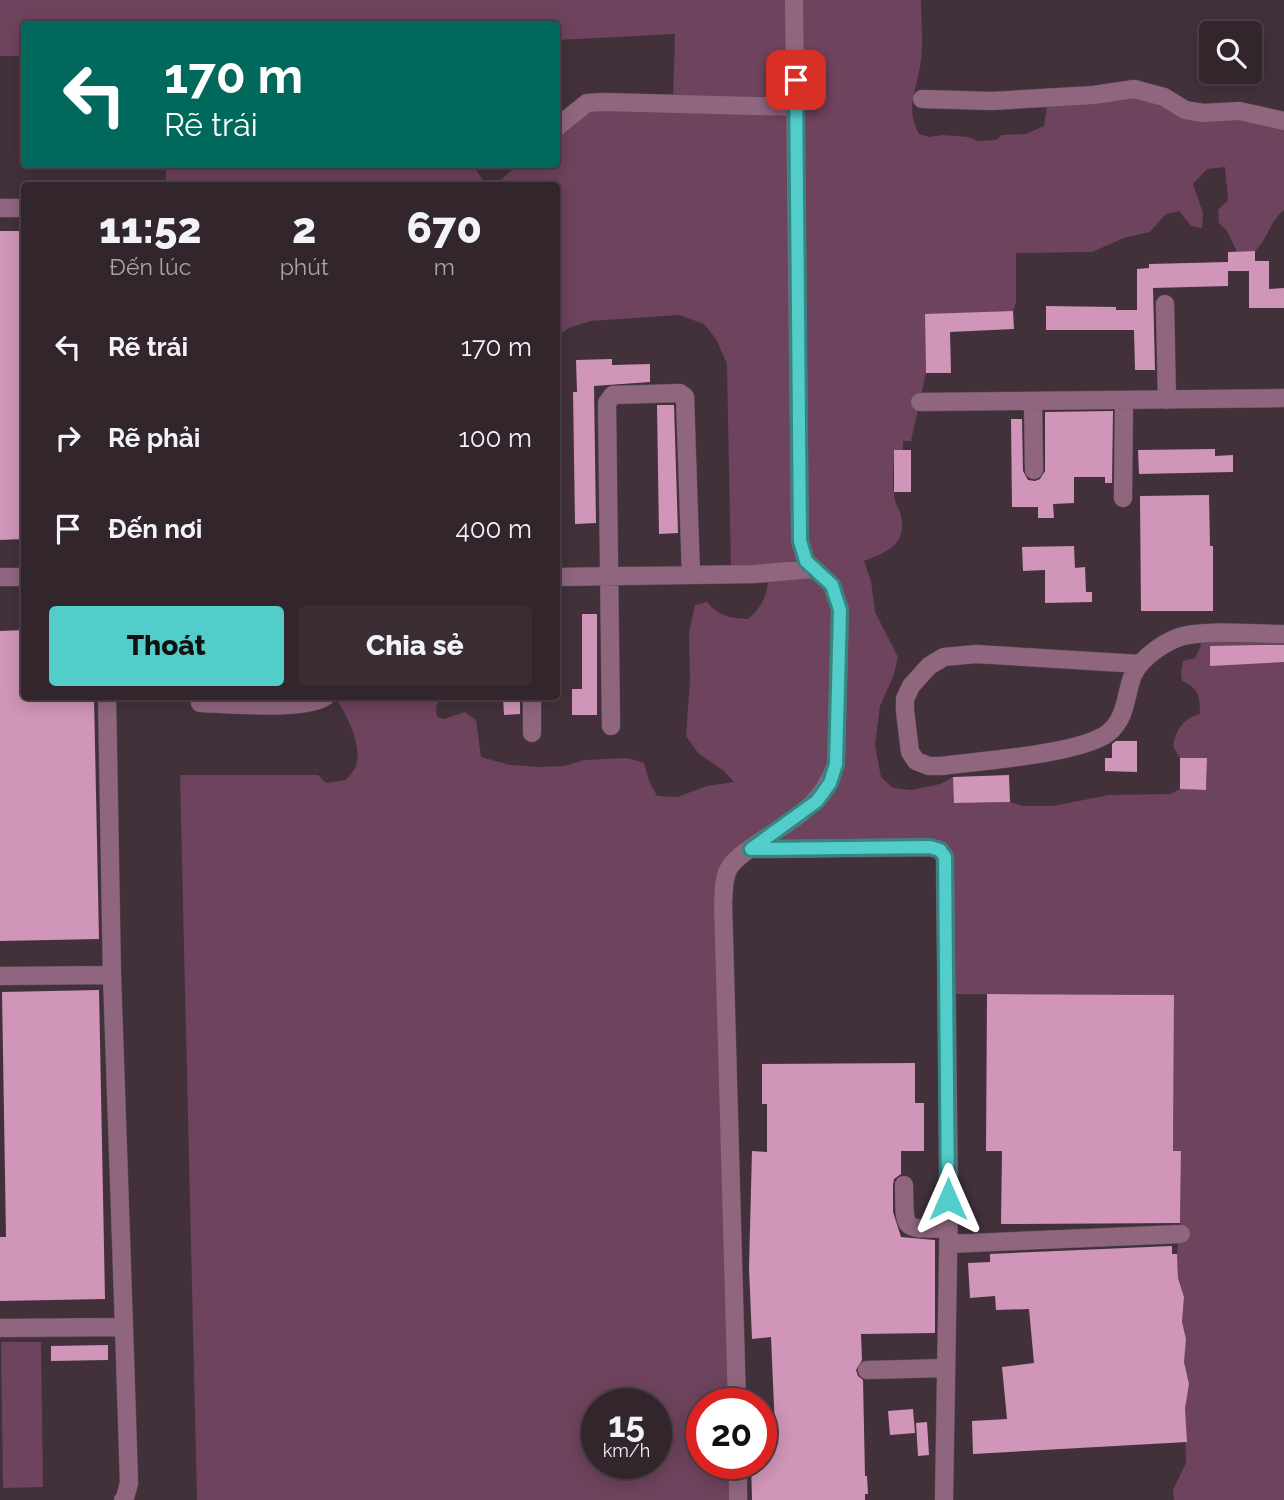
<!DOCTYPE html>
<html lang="vi">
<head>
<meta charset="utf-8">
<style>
	:root { --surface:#32252c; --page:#3a2d34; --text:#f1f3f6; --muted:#a8a5a9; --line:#4d4248; --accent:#53cdca }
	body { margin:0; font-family:Raleway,sans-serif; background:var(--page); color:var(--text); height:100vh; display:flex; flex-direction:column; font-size:26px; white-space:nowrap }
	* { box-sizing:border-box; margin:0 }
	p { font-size:23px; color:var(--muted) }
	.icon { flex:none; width:38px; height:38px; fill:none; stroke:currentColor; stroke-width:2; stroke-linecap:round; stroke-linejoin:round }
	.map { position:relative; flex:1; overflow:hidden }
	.panel { position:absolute; left:21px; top:182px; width:539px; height:518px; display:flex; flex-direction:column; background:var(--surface); border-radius:7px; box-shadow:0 4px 18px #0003,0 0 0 2px var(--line) }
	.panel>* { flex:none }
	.top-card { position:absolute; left:21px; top:21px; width:539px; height:147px; border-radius:7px; box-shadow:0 4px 18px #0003,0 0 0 2px var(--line); background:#00695c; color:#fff; overflow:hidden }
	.controls { position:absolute; left:1199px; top:21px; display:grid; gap:14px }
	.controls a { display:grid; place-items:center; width:63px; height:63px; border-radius:7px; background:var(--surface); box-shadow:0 4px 18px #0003,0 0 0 2px var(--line); font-size:35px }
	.speed { position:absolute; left:581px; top:1388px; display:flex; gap:14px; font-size:35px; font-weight:700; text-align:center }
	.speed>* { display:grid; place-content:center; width:91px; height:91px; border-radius:50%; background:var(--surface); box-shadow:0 4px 18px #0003,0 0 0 2px var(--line); line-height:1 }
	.speed small { font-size:18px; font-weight:400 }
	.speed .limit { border:10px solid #d22; background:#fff; color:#111 }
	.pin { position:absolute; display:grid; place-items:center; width:60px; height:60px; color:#fff; margin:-30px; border-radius:14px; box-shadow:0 4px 10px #0006 }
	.me { position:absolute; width:77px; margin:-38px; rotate:0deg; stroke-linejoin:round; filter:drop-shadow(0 0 5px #0008) }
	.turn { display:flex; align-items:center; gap:24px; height:147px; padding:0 28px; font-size:32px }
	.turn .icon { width:91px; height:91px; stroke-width:2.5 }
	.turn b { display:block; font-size:49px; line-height:60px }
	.eta { display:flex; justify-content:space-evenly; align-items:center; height:119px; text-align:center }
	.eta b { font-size:42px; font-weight:800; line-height:49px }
	.cta { display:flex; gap:14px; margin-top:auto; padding:14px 28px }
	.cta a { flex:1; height:80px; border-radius:7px; background:var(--accent); color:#111; font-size:28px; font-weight:800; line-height:80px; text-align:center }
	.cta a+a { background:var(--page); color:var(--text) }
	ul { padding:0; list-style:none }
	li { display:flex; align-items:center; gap:21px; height:91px; padding:0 28px }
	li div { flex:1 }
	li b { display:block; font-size:26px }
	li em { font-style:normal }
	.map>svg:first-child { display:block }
	.green { fill:#6e435d; fill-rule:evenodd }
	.building { fill:#d095b8 }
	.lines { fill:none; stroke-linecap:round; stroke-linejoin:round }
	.minor-casing { stroke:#5e4f58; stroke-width:19 }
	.minor { stroke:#90667f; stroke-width:18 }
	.route-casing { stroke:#368583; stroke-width:18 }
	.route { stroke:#53cdca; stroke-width:12 }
</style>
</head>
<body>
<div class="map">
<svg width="1284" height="1500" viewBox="0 0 1284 1500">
	<rect width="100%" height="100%" fill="#42313b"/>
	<path class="green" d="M0,0H791L793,103L673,100L675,34L557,40L556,24H24V56H0Z
		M798,0H921C921,21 924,45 920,66C916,93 905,107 919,134L929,137L943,135L968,137L977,141L996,140L1002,135L1026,134L1044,126L1048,100L1124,92L1284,124V210C1269,222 1268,239 1255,251L1237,252L1227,231L1219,223L1218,210L1228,200L1225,167L1207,169L1193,184L1203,213L1202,228L1191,226L1179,211L1166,214L1150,232L1124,238L1092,252L1016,253V302L1013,311L925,315L926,373L911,441H903V450H894C894,466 891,485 895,500C896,506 900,510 901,515C907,546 886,552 864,561L871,581L875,612L898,657L893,677L880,706L875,745L881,777L893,788L912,790L940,784L953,777L955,803L1010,802L1023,806H1053L1109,795L1170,794L1180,789L1206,790L1207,758H1180L1173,746C1177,728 1183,719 1200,714C1200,697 1199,688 1182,681L1181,672L1183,661L1195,658L1200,648L1202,638L1284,637V1500H1174L1173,1490L1186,1463L1185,1409L1189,1384L1184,1362L1182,1322L1184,1297L1178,1278L1177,1254L1180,1225L1181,1152L1173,1151L1174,995L949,994L948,856L760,845L832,785L842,608L808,560Z
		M582,110H793L803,563L731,571L727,364L716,339L704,324L679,315L590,321L569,328L557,336L556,186H494L518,165L556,164L557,132Z
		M166,165H472L487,185H166Z
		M811,572L834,598L827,782L726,866L734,1403L702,1404V1463H735V1500H197L180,775H318L326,783L346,780C349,776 354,771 356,766C363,747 346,711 334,697L440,696L436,708L437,717L444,719L465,712L476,720L481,757L510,765L540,767L564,766L585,760L627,758L644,763L649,781L657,796L677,797L707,786L734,782L724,771L698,753L686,736L690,681L689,632L695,605L707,602C720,617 729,618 748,619C762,607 768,595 768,576ZM597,1404H656V1463H597Z
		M1,1342H41L43,1487L3,1488Z"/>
	<path class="building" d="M0,231H24V539L0,540Z
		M1255,251V261H1269V289L1284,288V308H1249V271H1228V286L1153,288L1155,370H1135L1134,330H1046V306L1116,307V310H1137V269L1149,268V264L1228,262V266V252Z
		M1013,311L1014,329L950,332L951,373H926L925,314Z
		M612,359V365L650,364V382L594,386L596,523L575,524L573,392H577L576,360Z
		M657,405H674L678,533L659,534Z
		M1113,411L1112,483H1105V477H1074V503L1053,504L1054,518H1038V507H1012L1011,419H1022L1023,471L1028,480L1035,481L1040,479L1045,471V412Z
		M1215,449V456L1233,455V472L1139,474L1138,450Z
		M894,450H911V492H894Z
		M1209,495L1210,546H1213V611H1141L1140,496Z
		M1074,546L1075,568L1085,567L1086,592H1092V602L1045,603V570L1023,571L1022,547Z
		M582,614H597V715H572V689H582Z
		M24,630V696H94L99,939L0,941V631Z
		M1261,645H1284V662L1210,666V646Z
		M503,696H520V714L504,715Z
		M1116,741H1137V772L1105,771V758H1112V744Z
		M1180,758H1207L1206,790L1180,789Z
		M1009,775L1010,802L954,803L953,777Z
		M99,990L105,1299L0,1301V1237H6L2,992Z
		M987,994L1174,995L1173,1151H1181L1180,1223L1001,1224L1002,1151H986Z
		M915,1063V1103H924V1151H901V1174L894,1179L893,1185V1212L901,1237L935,1240V1333L861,1334L862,1360L856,1370L858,1376L863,1380L865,1476H867L868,1494H865V1500H752L751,1463H761V1431L775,1430L771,1337L752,1339L749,1268L752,1151L767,1152V1104H762V1064Z
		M1172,1246V1254H1177L1178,1278L1184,1297L1182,1322L1186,1339L1184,1362L1189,1384L1185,1409L1187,1442L973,1454L972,1421L1007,1419L1002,1367L1034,1363L1029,1309L996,1310L995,1296L970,1298L968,1263L990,1262V1254Z
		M108,1345V1360L51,1361V1346Z
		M913,1409L915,1433L890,1435L888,1411Z
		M927,1422L929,1455L918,1456L916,1423Z"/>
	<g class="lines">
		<g class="minor-casing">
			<path id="minor" d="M922,99L992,101L1094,95L1134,89L1164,97L1185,110L1203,113L1239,111L1284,121
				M556,128L587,103L603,102L796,107
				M0,208H24
				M1165,304L1167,400
				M1033,401L1034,470
				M920,402L1284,398
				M1123,498L1124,400
				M0,577H24
				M556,577L755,574L813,569
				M1140,664L976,654L944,657L929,666L911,686L905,699V711L910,752L916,761L929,766H941C979,761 1081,754 1108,733C1127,718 1125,695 1133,675C1141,657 1169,638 1188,635C1219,630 1253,634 1284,634
				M532,696V733
				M200,703C225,704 310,711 326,696
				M611,726L607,403L613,395L680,393L685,397L691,575
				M751,849L930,847L940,850L945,857L949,1199L944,1500
				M0,976L112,975
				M904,1185C905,1232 901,1229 948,1228
				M948,1244L1181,1234
				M0,1328L124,1327L112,975L107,696
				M867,1370L946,1368
				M737,1404L723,903C724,891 723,875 731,865C737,857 747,851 756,844C791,820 822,807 836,764L840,609L832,585L806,561L800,541L794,0
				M738,1463V1500
				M123,1500L125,1498L129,1483L124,1327"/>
		</g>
		<use href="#minor" class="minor"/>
	</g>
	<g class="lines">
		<g class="route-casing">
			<path id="route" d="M796,80L800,541L806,561L832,585L840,610L836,764L830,783L817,801L751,849L930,847L940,850L945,857L948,1199"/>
		</g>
		<use href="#route" class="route"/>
	</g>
</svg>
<div class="controls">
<a><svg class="icon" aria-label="search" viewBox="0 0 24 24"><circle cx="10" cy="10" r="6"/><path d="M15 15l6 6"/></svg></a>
</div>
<div class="speed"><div>15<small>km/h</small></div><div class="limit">20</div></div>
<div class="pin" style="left:796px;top:80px;background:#d93025"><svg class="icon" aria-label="arrive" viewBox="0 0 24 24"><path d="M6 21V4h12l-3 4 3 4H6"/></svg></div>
<svg class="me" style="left:948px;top:1199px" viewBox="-20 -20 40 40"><path d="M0-17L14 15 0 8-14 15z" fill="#53cdca" stroke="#fff" stroke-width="4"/></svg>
<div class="top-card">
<div class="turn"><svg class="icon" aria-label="left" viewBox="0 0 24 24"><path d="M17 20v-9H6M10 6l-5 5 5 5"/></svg><div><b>170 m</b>Rẽ trái</div></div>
</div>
<section class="panel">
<div class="eta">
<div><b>11:52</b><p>Đến lúc</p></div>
<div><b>2</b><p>phút</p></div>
<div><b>670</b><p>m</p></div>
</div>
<ul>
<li><svg class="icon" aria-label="left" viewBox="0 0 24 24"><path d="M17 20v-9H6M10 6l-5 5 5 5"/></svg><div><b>Rẽ trái</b></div><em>170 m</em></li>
<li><svg class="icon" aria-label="right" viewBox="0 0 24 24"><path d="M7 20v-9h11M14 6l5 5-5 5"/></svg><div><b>Rẽ phải</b></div><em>100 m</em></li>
<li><svg class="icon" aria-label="arrive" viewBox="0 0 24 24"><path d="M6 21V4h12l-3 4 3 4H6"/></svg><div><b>Đến nơi</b></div><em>400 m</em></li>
</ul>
<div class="cta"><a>Thoát</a><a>Chia sẻ</a></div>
</section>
</div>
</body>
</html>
